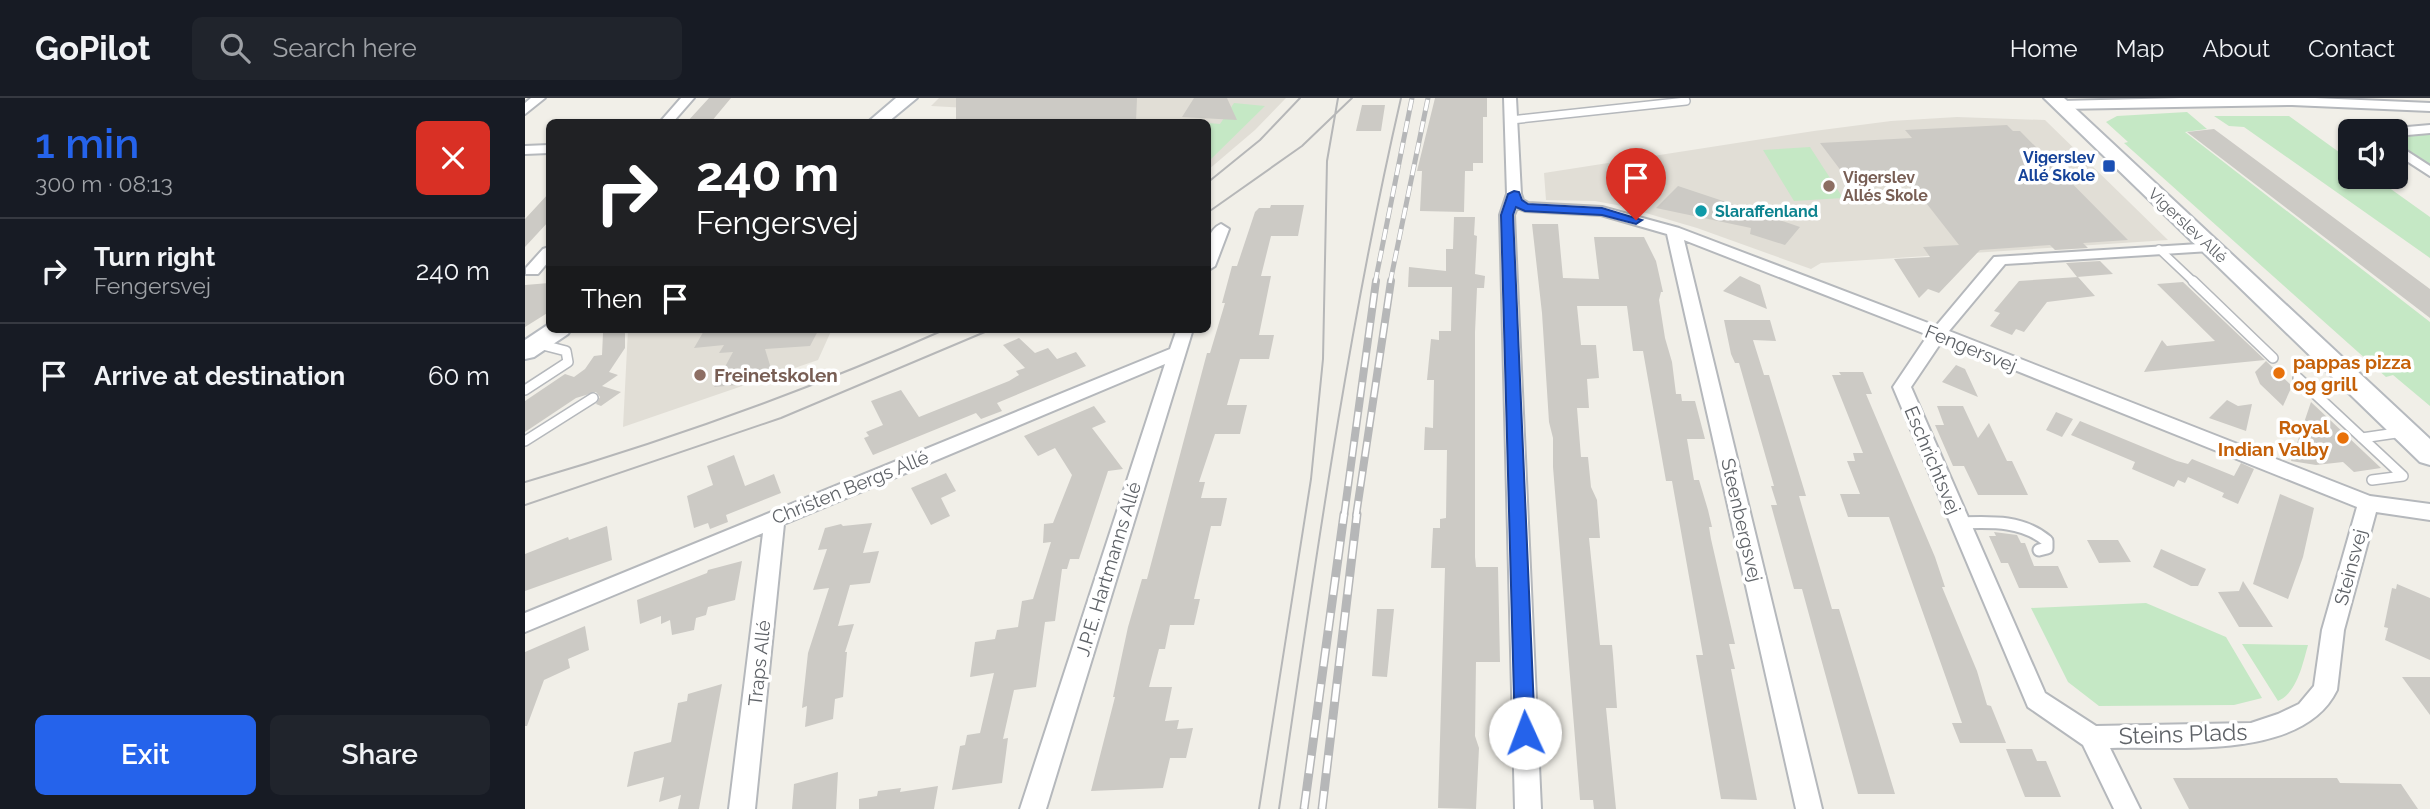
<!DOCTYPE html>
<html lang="en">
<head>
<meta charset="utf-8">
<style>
	:root { --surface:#171b24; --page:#20242c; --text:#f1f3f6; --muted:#9ea1a6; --line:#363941; --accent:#2563eb }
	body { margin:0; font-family:Raleway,sans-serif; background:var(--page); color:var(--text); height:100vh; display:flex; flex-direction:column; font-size:26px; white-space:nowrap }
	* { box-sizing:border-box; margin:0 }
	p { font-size:23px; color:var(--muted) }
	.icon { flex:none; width:38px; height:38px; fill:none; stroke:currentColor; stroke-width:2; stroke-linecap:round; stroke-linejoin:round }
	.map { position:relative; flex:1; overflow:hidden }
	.details { display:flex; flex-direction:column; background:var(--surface); width:525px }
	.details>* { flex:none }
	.guide { position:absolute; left:21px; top:21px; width:665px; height:214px; border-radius:10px; box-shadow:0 2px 5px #0004; background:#202124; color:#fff; overflow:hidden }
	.controls { position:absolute; left:1813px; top:21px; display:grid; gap:14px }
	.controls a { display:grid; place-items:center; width:70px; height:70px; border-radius:10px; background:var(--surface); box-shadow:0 2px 5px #0004; font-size:35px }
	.pin { position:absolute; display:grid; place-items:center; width:60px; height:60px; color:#fff; margin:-72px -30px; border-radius:50% 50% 50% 0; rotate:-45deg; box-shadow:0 0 7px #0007 }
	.pin .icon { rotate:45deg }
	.me { position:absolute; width:77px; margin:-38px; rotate:358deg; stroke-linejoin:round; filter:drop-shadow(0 0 5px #0008) }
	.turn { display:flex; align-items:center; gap:24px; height:147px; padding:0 35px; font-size:32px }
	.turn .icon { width:91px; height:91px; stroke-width:2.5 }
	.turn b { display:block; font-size:49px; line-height:60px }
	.then { display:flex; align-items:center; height:66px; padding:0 35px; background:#0003; gap:14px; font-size:26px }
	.round { display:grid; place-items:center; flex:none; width:74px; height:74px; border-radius:10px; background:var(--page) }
	.summary { display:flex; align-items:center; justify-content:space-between; height:119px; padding:0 35px }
	h1 { font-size:42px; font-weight:600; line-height:52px; color:var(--accent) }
	.primary-button { display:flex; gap:14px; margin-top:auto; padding:14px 35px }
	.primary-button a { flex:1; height:80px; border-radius:10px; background:var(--accent); color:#fff; font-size:28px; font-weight:600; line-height:80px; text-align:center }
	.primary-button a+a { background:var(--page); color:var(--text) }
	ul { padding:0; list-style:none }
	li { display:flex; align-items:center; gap:21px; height:105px; padding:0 35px; border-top:2px solid var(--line) }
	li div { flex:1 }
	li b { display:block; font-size:26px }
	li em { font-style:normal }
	header { display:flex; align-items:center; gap:42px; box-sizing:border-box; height:98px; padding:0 35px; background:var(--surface); border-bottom:2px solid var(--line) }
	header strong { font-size:33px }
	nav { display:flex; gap:38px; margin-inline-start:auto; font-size:24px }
	.search { width:490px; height:63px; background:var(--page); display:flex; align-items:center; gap:18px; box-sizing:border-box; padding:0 24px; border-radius:10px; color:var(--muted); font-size:26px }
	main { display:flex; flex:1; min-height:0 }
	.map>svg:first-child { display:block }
	.education { fill:#e1ded6 }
	.green { fill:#c5e8c5 }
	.building { fill:#cccac5 }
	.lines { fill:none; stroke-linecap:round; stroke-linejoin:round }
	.lane-far2-casing { stroke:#b5b8bc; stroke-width:10 }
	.lane-far1-casing { stroke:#b5b8bc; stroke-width:12 }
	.lane-casing { stroke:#b5b8bc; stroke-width:15 }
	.street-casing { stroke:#b5b8bc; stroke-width:4 }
	.secondary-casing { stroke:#b6babf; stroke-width:4 }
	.lane-far2 { stroke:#fff; stroke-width:7 }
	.lane-far1 { stroke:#fff; stroke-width:9 }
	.lane { stroke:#fff; stroke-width:11 }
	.street { fill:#fff; fill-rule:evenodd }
	.secondary { fill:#fff; fill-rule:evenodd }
	.tram { stroke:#b6b7b8; stroke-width:2 }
	.rail-far2-casing { stroke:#b6b7b8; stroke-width:5 }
	.rail-far1-casing { stroke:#b6b7b8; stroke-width:8 }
	.rail-casing { stroke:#b6b7b8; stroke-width:9 }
	.rail-far2 { stroke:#fff; stroke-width:3.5; stroke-dasharray:11; stroke-linecap:butt }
	.rail-far1 { stroke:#fff; stroke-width:5; stroke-dasharray:15; stroke-linecap:butt }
	.rail { stroke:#fff; stroke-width:6; stroke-dasharray:18; stroke-linecap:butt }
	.route { fill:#2563eb; stroke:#184099; stroke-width:2 }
	.transit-dot { fill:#1a4fb4; stroke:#fff; stroke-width:2.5 }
	.education-dot { fill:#8d6e63; stroke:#fff; stroke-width:2.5 }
	.culture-dot { fill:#0f9aa8; stroke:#fff; stroke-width:2.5 }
	.food-dot { fill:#e8710a; stroke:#fff; stroke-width:2.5 }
	.labels { text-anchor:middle; stroke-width:7; stroke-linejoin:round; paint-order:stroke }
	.far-transit-label { font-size:16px; font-weight:bold; fill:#164399; stroke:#fff; text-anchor:end }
	.far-education-label { font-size:16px; font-weight:bold; fill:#785e54; stroke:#fff; text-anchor:start }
	.far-culture-label { font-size:16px; font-weight:bold; fill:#0d838f; stroke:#fff; text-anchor:start }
	.far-street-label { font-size:16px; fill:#5f6368; stroke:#fff }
	.street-label { font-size:19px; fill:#5f6368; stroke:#fff }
	.food-label { font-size:19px; font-weight:bold; fill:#c56008; stroke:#fff; text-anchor:start }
	.education-label { font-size:19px; font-weight:bold; fill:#785e54; stroke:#fff; text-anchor:start }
	.near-street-label { font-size:23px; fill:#5f6368; stroke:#fff }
</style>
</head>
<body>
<header>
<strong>GoPilot</strong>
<div class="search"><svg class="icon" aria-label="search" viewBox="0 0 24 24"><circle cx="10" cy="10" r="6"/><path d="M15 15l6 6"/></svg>Search here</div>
<nav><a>Home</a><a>Map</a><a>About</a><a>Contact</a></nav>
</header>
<main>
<section class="details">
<div class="summary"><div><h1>1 min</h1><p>300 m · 08:13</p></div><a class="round" style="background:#d93025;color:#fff"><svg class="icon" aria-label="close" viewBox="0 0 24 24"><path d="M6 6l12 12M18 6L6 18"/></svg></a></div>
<ul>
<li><svg class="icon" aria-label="right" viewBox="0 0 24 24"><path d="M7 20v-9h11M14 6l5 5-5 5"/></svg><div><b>Turn right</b><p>Fengersvej</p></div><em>240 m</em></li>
<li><svg class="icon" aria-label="arrive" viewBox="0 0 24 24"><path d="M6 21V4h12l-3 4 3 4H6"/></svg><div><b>Arrive at destination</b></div><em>60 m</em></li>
</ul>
<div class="primary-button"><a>Exit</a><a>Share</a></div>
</section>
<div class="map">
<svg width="1905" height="711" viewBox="0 0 1905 711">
	<rect width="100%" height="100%" fill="#f1efe8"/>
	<path class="education" d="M414,0H761L730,32L683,72L682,24H606L608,19L406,8Z
		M1432,19L1520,22L1643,142L1296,165L1286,171L1172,130L1097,108L1070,103L1021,102L1019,75L1289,33L1366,23Z
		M103,231H307L293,262L98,329Z"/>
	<path class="green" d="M709,5L740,8L683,64V25L695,26Z
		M1662,14L1682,31L1660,34L1905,224V308L1868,277L1861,279L1599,45L1603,44L1581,24L1592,18Z
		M1689,18H1764L1825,62V79H1849L1905,119V160L1719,29L1704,28Z
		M1905,36V72L1871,48V37Z
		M1285,49L1318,100L1269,103L1238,52Z
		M1621,505L1701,539L1737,600L1709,607L1574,608L1543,584L1506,510Z
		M1717,546L1783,547C1778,565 1772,595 1753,603Z"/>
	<path class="building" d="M184,0H206L186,24H162Z
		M431,0H612L611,24H431Z
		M669,0H702L712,22L657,19Z
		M910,0H962V19H958V65H948V73H940L939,114L895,113L897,73H892Z
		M837,7H860L856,33H831Z
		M1482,27L1488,33H1495L1603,142L1558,145L1563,150L1530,152L1525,147L1455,152L1414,195L1403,191L1394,200L1369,161L1405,159L1398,149L1434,147L1384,83L1326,86L1295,45L1387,40L1380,32Z
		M1689,31L1905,191V220L1662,34Z
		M1153,88L1216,109L1275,129L1260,147L1225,136L1226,130L1131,110Z
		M24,95V123L0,149V121Z
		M746,107H779L773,138H746L736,178H746L734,237H749L744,261H715L702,307H722L715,336H690L674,384H680L676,400H702L696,428H686L669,501H675L669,527H645L640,551H634L624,589H647L640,623L654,622L652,631L668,630L661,660H645L638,690L566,693L590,599H588L603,529L617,481H622L682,255H685L700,205H697L707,168H712L730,114L734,110H745Z
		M929,119H950L949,137L952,138L950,176L960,178L959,190H952L950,234V459L951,469H973L975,564H951L950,638L954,650L951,711L913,710L920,470H906L908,430H915V421L921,420L922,352H899L900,329L908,330L909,282H902L906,241L914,242V233H926L927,189H883L884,169L921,173V151H928Z
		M1007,126H1033L1038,180L1074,181L1069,139H1119L1131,163L1138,194H1136L1134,202L1140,240L1147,264L1151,296H1156L1157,303H1170L1180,341H1162L1169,382H1174L1183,412L1187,429H1184L1186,441L1210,546H1204L1210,571H1206L1232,702L1196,701L1171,557H1178L1147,383H1141L1118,253H1108L1102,208H1052L1056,247H1071L1074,280L1062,281L1064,310H1052L1056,359H1063L1066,389L1072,402L1075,440H1064L1075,547H1087L1088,557L1092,610H1081L1091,711H1069L1068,702H1055L1028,369V340L1024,324L1017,215Z
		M1575,163L1588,176L1552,179L1541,165Z
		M1215,178L1235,187L1242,211L1198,193Z
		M1553,179L1570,198L1522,204L1499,234L1491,231L1487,237L1465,228L1475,215L1469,213L1494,183Z
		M1658,184L1700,224L1740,262L1619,274L1637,242L1642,248L1690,243L1632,186Z
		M24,185V214L0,229V187Z
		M1199,222H1245L1251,243L1228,242L1239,277H1244L1281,398H1274L1307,511H1314L1370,696H1333L1277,491H1269L1246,407H1252L1246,388H1249L1214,265H1210L1206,256Z
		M92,231H100V250L84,274L93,277L77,288L96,294L76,308L71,306L75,299L71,294L51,300L0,334V303L40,276L49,279L60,271L69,258L77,257L78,235Z
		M180,231L235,232L294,231L285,248L240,251L248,277L223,286L189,289L208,254L194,255L199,247L169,250Z
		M494,240L510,255L523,250L532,261L551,254L561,268L472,305L477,313L456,321L451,315L348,357L339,340L344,338L341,334L358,327L346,303L376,292L394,319L484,283L494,277L491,273L500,270L478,247Z
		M1741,263L1767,288L1758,308L1735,286L1730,274Z
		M1431,267L1440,271L1453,299L1417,284Z
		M1314,274H1338L1347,296H1341L1410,459L1420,489H1417L1452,573L1462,607L1466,608L1481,645H1435L1427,625H1437L1364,419H1323L1315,396H1335L1322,363H1330L1328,355H1338L1307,277H1316Z
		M1702,302L1713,308L1727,306L1721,333L1684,320Z
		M1786,304L1839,354L1856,370L1829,374L1818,364L1791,367L1766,363Z
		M569,308L581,324L567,330L598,371L583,373L554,461H545L542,471H537L530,523L520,524L511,589L489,592L478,641L483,640L477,685L427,692L435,648L440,647L442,637L455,635L469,575L445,579L450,544L470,541L472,532L493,529L497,503L508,501L526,444L518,445L519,426L528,425L547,377L530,350L513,358L499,338Z
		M1412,308H1438L1453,340L1464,325L1482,363H1487L1503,397H1453L1439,368H1428L1410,327H1419Z
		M1531,314L1548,321L1537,339L1521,332Z
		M1555,323L1652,363L1663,366L1667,361L1709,378L1716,365L1729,371L1713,406L1697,399L1699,395L1663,379L1660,385L1653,382L1649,389L1607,371L1610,364L1546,337Z
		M209,357L220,388L249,376L256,395L201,417L203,424L185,431L183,425L169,430L162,398L188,387L182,368Z
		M421,375L431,393L416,400L425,418L406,427L386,390Z
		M1755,396L1789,410L1778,459L1763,501L1728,486Z
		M347,425L338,455L354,453L345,485L325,487L313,528L329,526L320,554H322L318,599L310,601L308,621L280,629L282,608L277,610L283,555L304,490L288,492L302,451L293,452L300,430L316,426L318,428Z
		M82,428L87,462L0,493V456L43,439L44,442Z
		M1469,434L1492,437L1496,445H1500L1509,468H1533L1543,490H1494L1483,465H1476L1464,438H1471Z
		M1562,442H1593L1606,464L1574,465Z
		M1636,451L1681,471L1673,488H1666L1628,469Z
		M217,463L210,502L183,509L181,517L171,520L169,532L147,537L145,522L136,526V518L115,526L112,502L182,475L183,472Z
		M1718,483L1748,529H1714L1693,494L1714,493Z
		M1872,486L1905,500V562L1860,542L1863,530L1859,529L1867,490L1871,491Z
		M852,511H869L862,579L847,578Z
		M60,528L64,552L43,561L45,570L19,582L2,628H0V554Z
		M1877,579H1905V617Z
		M197,586L174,711H153L156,697L134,704L139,679L102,689L109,654L146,644L153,605L162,603L163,596Z
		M1481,651H1507L1512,663H1521L1536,699H1500Z
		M313,674L311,711H267L269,686Z
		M1648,680H1812L1815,685L1876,686L1893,711H1664Z
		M413,688L409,711H334V701L352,698L353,693L376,690L375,694Z"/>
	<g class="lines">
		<g class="lane-far2-casing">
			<path id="lane-far2" d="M986,22L1161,3L1160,0
				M1634,151L1670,185"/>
		</g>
		<g class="lane-far1-casing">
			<path id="lane-far1" d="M1668,183L1748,260
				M1773,280L1878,378L1847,382
				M0,292L43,264L41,253L14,246
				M1837,340L1878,334
				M0,343L68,300"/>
		</g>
		<g class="lane-casing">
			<path id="lane" d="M1435,425C1466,424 1497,422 1522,443V450L1514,452"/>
		</g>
		<g class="street-casing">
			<path id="street" d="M6,0H20L0,16V5Z
				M156,0H169L148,24H135Z
				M979,0H991L996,96L998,102L1003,105L1077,109L1154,130L1411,228L1469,159L1690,145L1693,148L1685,153L1480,166L1424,233L1845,398L1905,406V422L1851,414L1819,532L1812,592C1778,663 1651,648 1585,650L1615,711H1589L1558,647L1503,609L1368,289L1403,237L1159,142L1297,711H1271L1142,136L1076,117L1000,113L992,110L989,117L1016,711H990L975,117L982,96ZM1417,243L1832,409L1797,532L1789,588L1774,606L1753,616L1726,625L1571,628L1520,595L1386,289Z
				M1656,0H1790L1905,5V13L1767,7L1536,11L1530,7L1536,3Z
				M1905,27V35L1871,38V33H1865L1871,30Z
				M1871,46L1905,68V78L1871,56Z
				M24,47V55L0,56V48Z
				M696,126L704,131L690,168L682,173C682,158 679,133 696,126Z
				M24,149V163L13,176H1V170L18,151Z
				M652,231H668L521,711H495L640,266L259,426L230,711H204L238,435L0,534V515L645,251Z"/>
		</g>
		<g class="secondary-casing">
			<path id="secondary" d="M371,0H392L363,24H343Z
				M1519,0H1539L1905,341V367L1895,364Z
				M24,226V231H46L43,236L9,259L0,261V242Z"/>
		</g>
		<use href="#lane-far2" class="lane-far2"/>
		<use href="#lane-far1" class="lane-far1"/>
		<use href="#lane" class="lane"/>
		<use href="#street" class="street"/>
		<use href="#secondary" class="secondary"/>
		<path class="tram" d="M682,85L735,42L775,0
			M682,115L777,48L827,0
			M0,384C144,342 284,292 421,231
			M0,407L256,320L467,231
			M734,711L786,381L798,261L802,63L813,0
			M754,711C789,473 822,235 876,0"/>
		<g class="rail-far2-casing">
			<path id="rail-far2" d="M850,185L887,0
				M865,185L903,0"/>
		</g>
		<g class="rail-far1-casing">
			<path id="rail-far1" d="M819,418L851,183
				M831,418L866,183"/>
		</g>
		<g class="rail-casing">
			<path id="rail" d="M779,711L819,416
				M797,711L832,416"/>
		</g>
		<use href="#rail-far2" class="rail-far2"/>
		<use href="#rail-far1" class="rail-far1"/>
		<use href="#rail" class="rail"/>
	</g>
	<path class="route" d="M989,93L994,94L997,102L1003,106L1077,110L1117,122L1111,126L1077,117L1000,113L991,109L988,117L1010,635L1007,642L1000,644L993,642L990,635L976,117L983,96Z"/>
	<rect class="transit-dot" x="1577" y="61" width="14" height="14" rx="3.5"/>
	<g class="education-dot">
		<circle cx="1304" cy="88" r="7"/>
		<circle cx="175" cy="277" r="7"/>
	</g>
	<circle class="culture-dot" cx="1176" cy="113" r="7"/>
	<g class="food-dot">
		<circle cx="1754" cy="275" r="7"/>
		<circle cx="1818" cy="340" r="7"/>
	</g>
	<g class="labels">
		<g class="far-transit-label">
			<text x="1570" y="65">Vigerslev<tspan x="1570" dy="18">Allé Skole</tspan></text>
		</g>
		<g class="far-education-label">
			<text x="1318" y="85">Vigerslev<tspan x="1318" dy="18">Allés Skole</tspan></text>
		</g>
		<g class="far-culture-label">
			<text x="1190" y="119">Slaraffenland</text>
		</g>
		<g class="far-street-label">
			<text transform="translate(1663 127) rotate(43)" y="6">Vigerslev Allé</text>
		</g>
		<g class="street-label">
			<text transform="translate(1446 250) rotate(22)" y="7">Fengersvej</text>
			<text transform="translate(1408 362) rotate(67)" y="7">Eschrichtsvej</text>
			<text transform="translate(325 389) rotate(-22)" y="7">Christen Bergs Allé</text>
			<text transform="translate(1217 422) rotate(77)" y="7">Steenbergsvej</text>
			<text transform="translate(1825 469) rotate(-75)" y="7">Steinsvej</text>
			<text transform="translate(583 471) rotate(-73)" y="7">J.P.E. Hartmanns Allé</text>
			<text transform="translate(234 565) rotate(-84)" y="7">Traps Allé</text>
		</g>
		<g class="food-label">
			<text x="1768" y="271">pappas pizza<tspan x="1768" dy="22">og grill</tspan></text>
			<text x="1804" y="336" text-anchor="end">Royal<tspan x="1804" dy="22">Indian Valby</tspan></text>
		</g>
		<g class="education-label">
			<text x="189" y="284">Freinetskolen</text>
		</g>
		<g class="near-street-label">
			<text transform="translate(1658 636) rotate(-2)" y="8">Steins Plads</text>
		</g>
	</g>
</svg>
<div class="controls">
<a><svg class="icon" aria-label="sound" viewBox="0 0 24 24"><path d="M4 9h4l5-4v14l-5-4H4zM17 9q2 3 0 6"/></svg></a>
</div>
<div class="pin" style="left:1111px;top:122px;background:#d93025"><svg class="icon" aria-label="arrive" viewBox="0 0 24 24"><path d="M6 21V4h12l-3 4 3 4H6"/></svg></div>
<svg class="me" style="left:1000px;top:635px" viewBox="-20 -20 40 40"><circle r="19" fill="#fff"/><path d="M0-13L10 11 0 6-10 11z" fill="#2563eb"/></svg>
<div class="guide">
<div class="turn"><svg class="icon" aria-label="right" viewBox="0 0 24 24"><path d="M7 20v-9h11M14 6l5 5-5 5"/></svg><div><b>240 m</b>Fengersvej</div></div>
<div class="then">Then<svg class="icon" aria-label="arrive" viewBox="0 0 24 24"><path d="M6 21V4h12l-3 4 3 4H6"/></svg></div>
</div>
</div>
</main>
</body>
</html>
